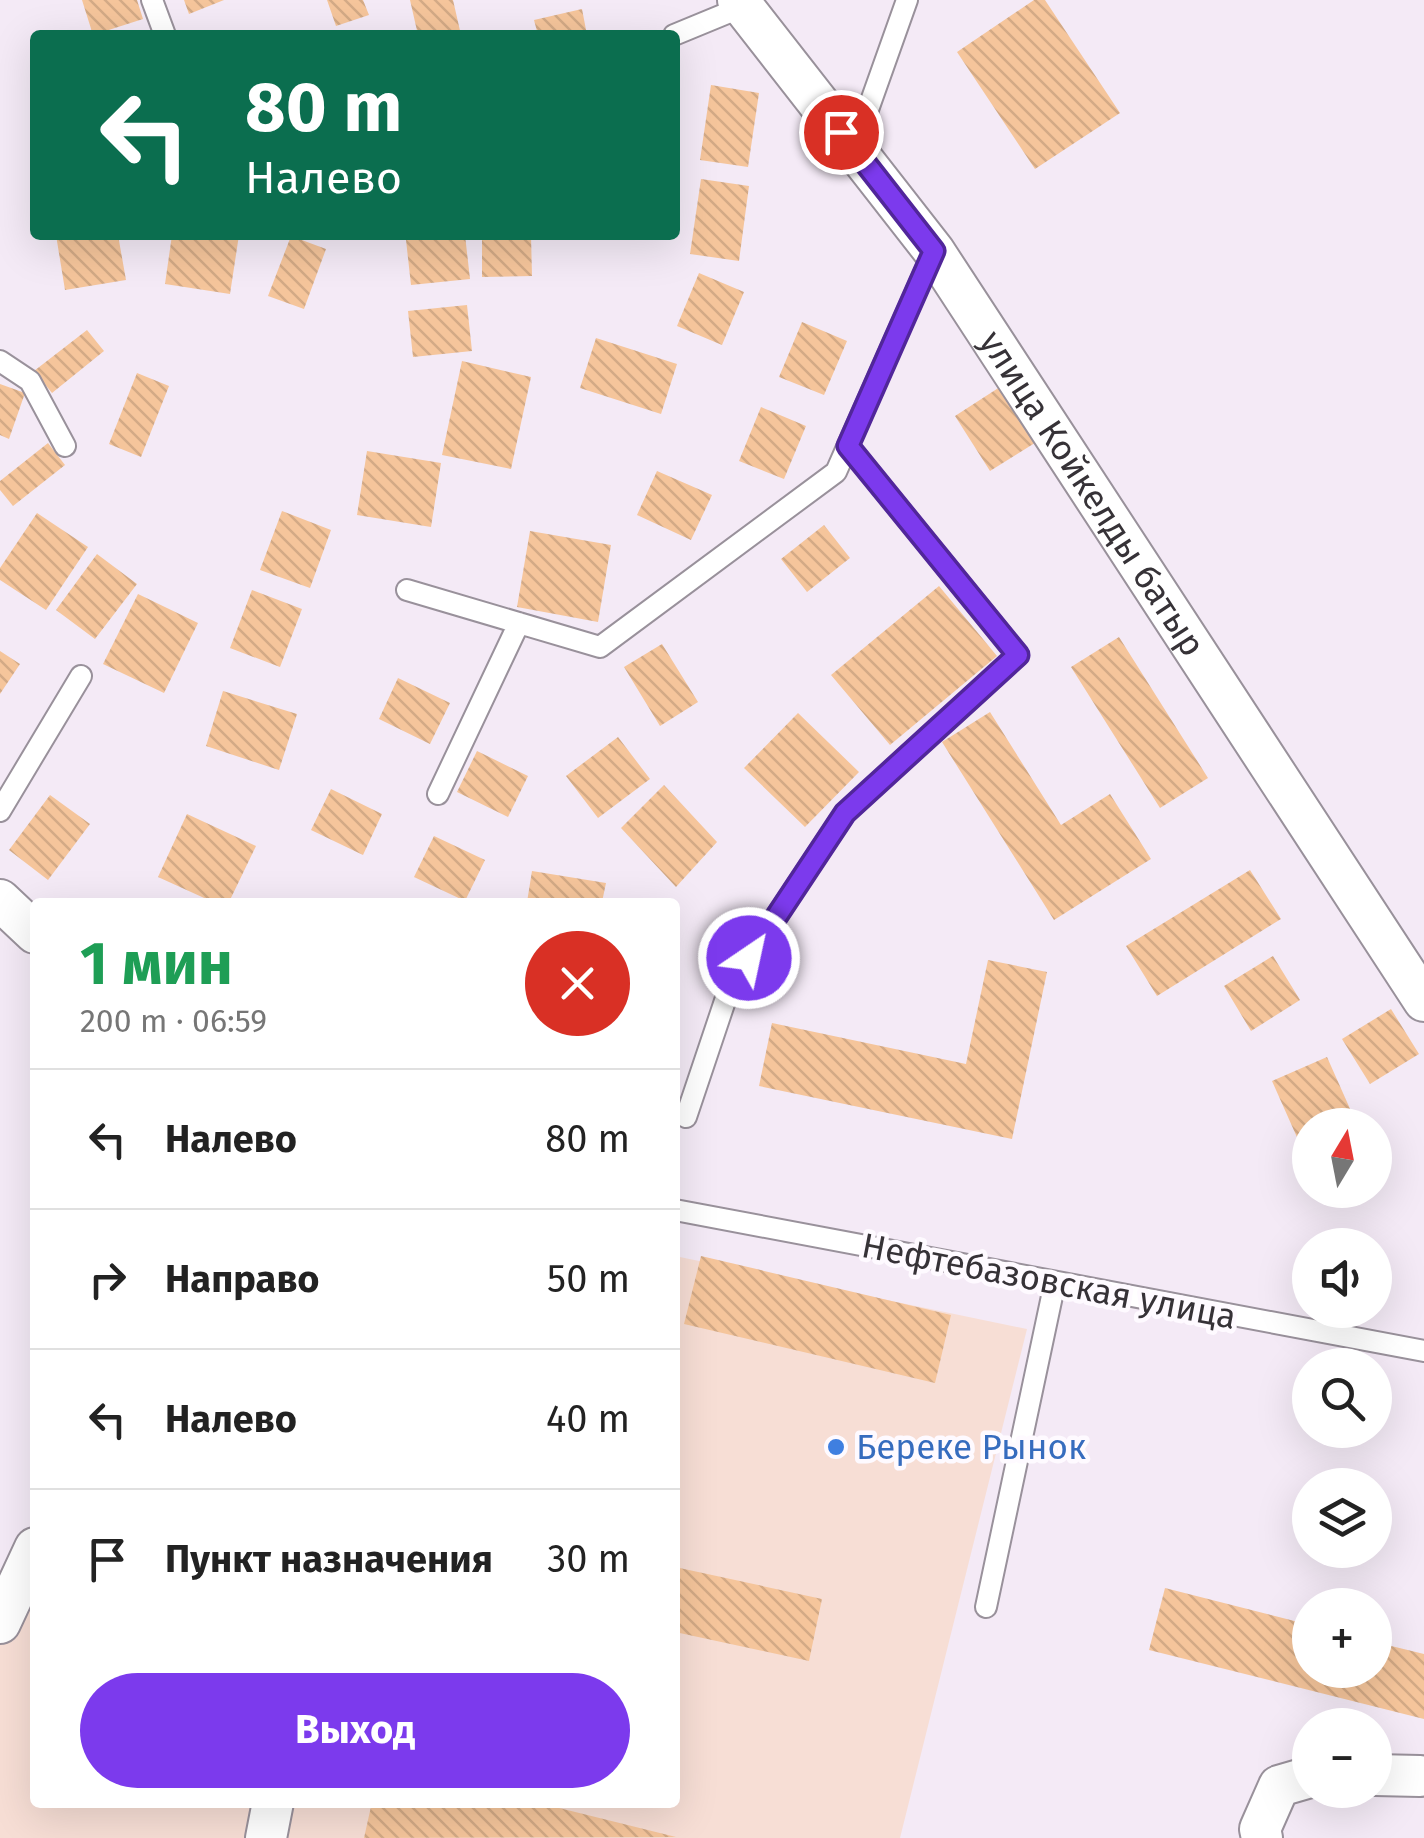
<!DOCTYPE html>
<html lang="ru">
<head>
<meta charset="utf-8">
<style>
	:root { --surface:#fff; --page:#f6f6f6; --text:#222; --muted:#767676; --line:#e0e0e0; --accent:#7c3aed }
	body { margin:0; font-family:"Fira Sans",sans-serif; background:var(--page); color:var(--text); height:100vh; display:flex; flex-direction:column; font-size:38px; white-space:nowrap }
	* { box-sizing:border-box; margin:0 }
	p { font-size:32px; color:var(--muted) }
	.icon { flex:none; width:55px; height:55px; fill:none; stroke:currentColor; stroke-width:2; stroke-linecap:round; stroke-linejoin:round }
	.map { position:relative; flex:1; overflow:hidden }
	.panel { position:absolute; left:30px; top:898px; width:650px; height:910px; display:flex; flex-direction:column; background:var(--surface); border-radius:10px; box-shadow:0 10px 40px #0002 }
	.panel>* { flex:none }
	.hud { position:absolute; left:30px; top:30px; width:650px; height:210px; border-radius:10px; box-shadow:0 10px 40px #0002; background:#0b6e4f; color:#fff; overflow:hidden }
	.needle { width:65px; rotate:10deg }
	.tools { position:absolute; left:1292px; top:1108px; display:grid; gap:20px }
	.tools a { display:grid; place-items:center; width:100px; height:100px; border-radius:50%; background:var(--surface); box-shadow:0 10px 40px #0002; font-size:50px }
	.pin { position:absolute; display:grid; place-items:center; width:85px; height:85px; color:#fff; margin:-42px; border:5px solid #fff; border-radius:50%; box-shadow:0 2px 10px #0007 }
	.me { position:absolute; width:110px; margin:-55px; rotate:34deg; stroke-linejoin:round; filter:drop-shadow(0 0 8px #0008) }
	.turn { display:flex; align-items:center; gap:35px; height:210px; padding:0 50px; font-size:45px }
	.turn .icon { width:130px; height:130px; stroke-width:2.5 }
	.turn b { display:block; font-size:70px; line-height:85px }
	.round { display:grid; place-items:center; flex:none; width:105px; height:105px; border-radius:52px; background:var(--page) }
	.head { display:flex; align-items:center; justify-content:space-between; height:170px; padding:0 50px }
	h1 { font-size:60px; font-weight:700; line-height:75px; color:#1e9e55 }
	.primary-button { display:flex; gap:20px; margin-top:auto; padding:20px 50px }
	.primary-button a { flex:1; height:115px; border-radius:60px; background:var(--accent); color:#fff; font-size:40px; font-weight:700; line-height:115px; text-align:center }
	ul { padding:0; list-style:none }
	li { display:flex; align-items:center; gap:30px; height:140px; padding:0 50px; border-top:2px solid var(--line) }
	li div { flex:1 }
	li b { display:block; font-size:38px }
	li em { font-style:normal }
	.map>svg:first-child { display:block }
	.commercial { fill:#f7ded5 }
	.building { fill:url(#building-back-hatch) }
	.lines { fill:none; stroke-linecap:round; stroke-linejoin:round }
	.lane-casing { stroke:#99919b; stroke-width:24 }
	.street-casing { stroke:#99919b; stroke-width:44 }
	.lane { stroke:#fff; stroke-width:20 }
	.street { stroke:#fff; stroke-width:40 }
	.route-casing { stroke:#51269a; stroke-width:25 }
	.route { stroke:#7c3aed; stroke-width:18 }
	.shop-dot { fill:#3f7fe0; stroke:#fefaff; stroke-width:4 }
	.labels { text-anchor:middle; stroke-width:9; stroke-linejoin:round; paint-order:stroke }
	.street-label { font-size:35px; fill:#363237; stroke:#fefaff }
	.shop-label { font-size:35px; fill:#366cbe; stroke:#fefaff; text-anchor:start }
</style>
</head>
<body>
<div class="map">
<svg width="1424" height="1838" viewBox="0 0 1424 1838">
	<defs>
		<pattern id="building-back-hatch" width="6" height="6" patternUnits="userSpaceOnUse" patternTransform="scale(2.5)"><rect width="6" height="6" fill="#f5c59b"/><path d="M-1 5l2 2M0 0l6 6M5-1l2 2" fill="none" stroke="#d3aa86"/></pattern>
	</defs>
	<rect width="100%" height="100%" fill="#f4eaf6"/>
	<path class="commercial" d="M675,1256L1027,1329L900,1838H0V1634L35,1564V1802H675Z"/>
	<path class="building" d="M82,0H137L143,19L93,35Z
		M184,0H224L189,14Z
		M327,0H363L369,15L336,26Z
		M410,0H453L461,35H418Z
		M1034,0H1045L1120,113L1035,169L957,52Z
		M582,9L587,35H538L534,20Z
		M711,85L759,93L748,167L700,160Z
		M701,179L749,186L739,261L690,254Z
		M56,235H118L126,280L65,290Z
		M172,235H239L230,294L165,284Z
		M465,235L470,279L411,285L406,240Z
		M482,235H531L532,276L482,277Z
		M291,236L326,249L304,309L268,296Z
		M699,273L744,292L722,345L677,326Z
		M467,305L472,351L413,357L408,311Z
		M802,322L847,341L824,395L779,377Z
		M87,330L104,351L52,393L34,371Z
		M596,338L677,364L661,414L580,388Z
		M462,361L531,377L511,469L442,455Z
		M137,373L169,386L141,457L109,444Z
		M0,384L25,393L9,439L0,435Z
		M1003,385L1038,441L990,471L955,416Z
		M761,407L806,426L784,479L739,461Z
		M48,443L65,465L13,506L0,490V481Z
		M367,451L441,463L431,527L357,515Z
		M657,471L712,495L691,540L637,515Z
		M282,511L331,530L310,588L260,570Z
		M37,513L88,547L46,610L0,580V568Z
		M824,525L850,558L807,592L781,559Z
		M530,531L611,545L598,622L517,607Z
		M97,554L137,584L95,639L56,610Z
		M939,586L997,656L890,745L831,675Z
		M252,590L302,609L280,667L230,648Z
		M138,594L198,623L164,693L103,664Z
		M1119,637L1208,778L1160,808L1071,667Z
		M662,644L698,702L660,726L624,667Z
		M0,651L20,664L0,694Z
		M398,678L450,703L430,744L379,719Z
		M223,691L297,714L279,770L206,746Z
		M990,712L1061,825L1110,794L1151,859L1054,920L942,742Z
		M798,713L859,772L805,827L744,768Z
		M618,737L650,779L598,818L566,776Z
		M477,751L528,776L508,817L457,792Z
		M664,785L717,842L676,887L621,828Z
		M331,789L382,814L363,855L311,830Z
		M50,795L90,824L48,880L9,850Z
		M187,814L256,846L229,902H213L158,877Z
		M434,836L485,860L465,901L414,877Z
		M1250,870L1281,919L1157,996L1126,946Z
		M532,871L606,883L602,902H527Z
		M1273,956L1300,1000L1251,1031L1224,986Z
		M988,960L1047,972L1012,1139L759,1086L772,1023L966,1064Z
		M1391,1009L1419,1054L1370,1084L1342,1039Z
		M1327,1057L1355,1120L1342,1125H1310V1139L1300,1144L1272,1081Z
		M701,1256L951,1315L935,1383L684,1324Z
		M675,1567L822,1599L809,1661L675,1632Z
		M1165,1588L1310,1625V1670H1375V1642L1424,1654V1719L1149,1650Z
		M372,1802H535L676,1837L364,1838Z"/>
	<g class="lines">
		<g class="lane-casing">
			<path id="lane" d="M152,0L165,35
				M674,35L742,7
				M854,149L907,0
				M0,361L30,381L65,446
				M407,590L600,647L836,472L934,251
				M438,794L519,623
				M0,811L81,676
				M686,1117L730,986L845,813L1018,655L848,446
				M675,1210L1424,1351
				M986,1607L1055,1282"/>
		</g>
		<g class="street-casing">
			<g id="street">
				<path id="s1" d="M738,0L934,251L1424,1001"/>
				<path d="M0,900L35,933"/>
				<path d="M0,1623L35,1548"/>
				<path d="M1375,1775L1420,1776"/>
				<path d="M266,1838L273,1802"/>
				<path d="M1262,1838L1260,1829L1279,1786L1310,1777"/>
			</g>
		</g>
		<use href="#lane" class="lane"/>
		<use href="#street" class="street"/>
	</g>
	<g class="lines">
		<g class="route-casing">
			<path id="route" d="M749,958L845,813L1018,655L848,446L934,251L841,132"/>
		</g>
		<use href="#route" class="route"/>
	</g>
	<circle class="shop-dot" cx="836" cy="1447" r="10"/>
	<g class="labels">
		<g class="street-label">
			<text dy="12" stroke="none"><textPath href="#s1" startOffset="608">улица Койкелды батыр</textPath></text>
			<text transform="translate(1049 1281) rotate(11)" y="12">Нефтебазовская улица</text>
		</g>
		<g class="shop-label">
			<text x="856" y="1459">Береке Рынок</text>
		</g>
	</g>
</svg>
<div class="tools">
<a><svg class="needle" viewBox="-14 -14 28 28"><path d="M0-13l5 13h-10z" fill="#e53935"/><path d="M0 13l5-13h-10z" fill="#767676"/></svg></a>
<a><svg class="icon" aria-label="sound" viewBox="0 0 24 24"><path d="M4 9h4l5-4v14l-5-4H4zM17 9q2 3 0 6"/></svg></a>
<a><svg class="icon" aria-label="search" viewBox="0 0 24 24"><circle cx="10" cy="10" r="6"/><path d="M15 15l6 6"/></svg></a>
<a><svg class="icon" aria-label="layers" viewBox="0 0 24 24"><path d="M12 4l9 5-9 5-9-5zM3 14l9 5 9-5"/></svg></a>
<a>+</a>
<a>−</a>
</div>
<div class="pin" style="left:841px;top:132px;background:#d93025"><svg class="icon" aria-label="arrive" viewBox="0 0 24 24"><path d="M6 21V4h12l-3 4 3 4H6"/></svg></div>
<svg class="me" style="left:749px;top:958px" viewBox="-20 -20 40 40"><circle r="17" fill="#7c3aed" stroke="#fff" stroke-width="3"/><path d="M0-11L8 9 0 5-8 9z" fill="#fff"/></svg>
<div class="hud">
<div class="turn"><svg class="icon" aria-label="left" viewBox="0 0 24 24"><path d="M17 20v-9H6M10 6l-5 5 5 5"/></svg><div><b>80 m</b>Налево</div></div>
</div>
<section class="panel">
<div class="head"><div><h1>1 мин</h1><p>200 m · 06:59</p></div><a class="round" style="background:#d93025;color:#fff"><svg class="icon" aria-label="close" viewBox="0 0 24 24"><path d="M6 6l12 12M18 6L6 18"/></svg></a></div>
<ul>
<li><svg class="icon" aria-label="left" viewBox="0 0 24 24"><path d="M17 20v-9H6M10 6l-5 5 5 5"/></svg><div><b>Налево</b></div><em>80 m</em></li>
<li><svg class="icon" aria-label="right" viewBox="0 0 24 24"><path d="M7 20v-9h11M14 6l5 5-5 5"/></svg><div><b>Направо</b></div><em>50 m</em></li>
<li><svg class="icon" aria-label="left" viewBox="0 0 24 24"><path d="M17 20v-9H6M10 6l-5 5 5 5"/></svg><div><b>Налево</b></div><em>40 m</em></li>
<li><svg class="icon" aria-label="arrive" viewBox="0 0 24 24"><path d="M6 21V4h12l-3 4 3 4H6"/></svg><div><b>Пункт назначения</b></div><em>30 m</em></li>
</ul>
<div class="primary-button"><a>Выход</a></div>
</section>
</div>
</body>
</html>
